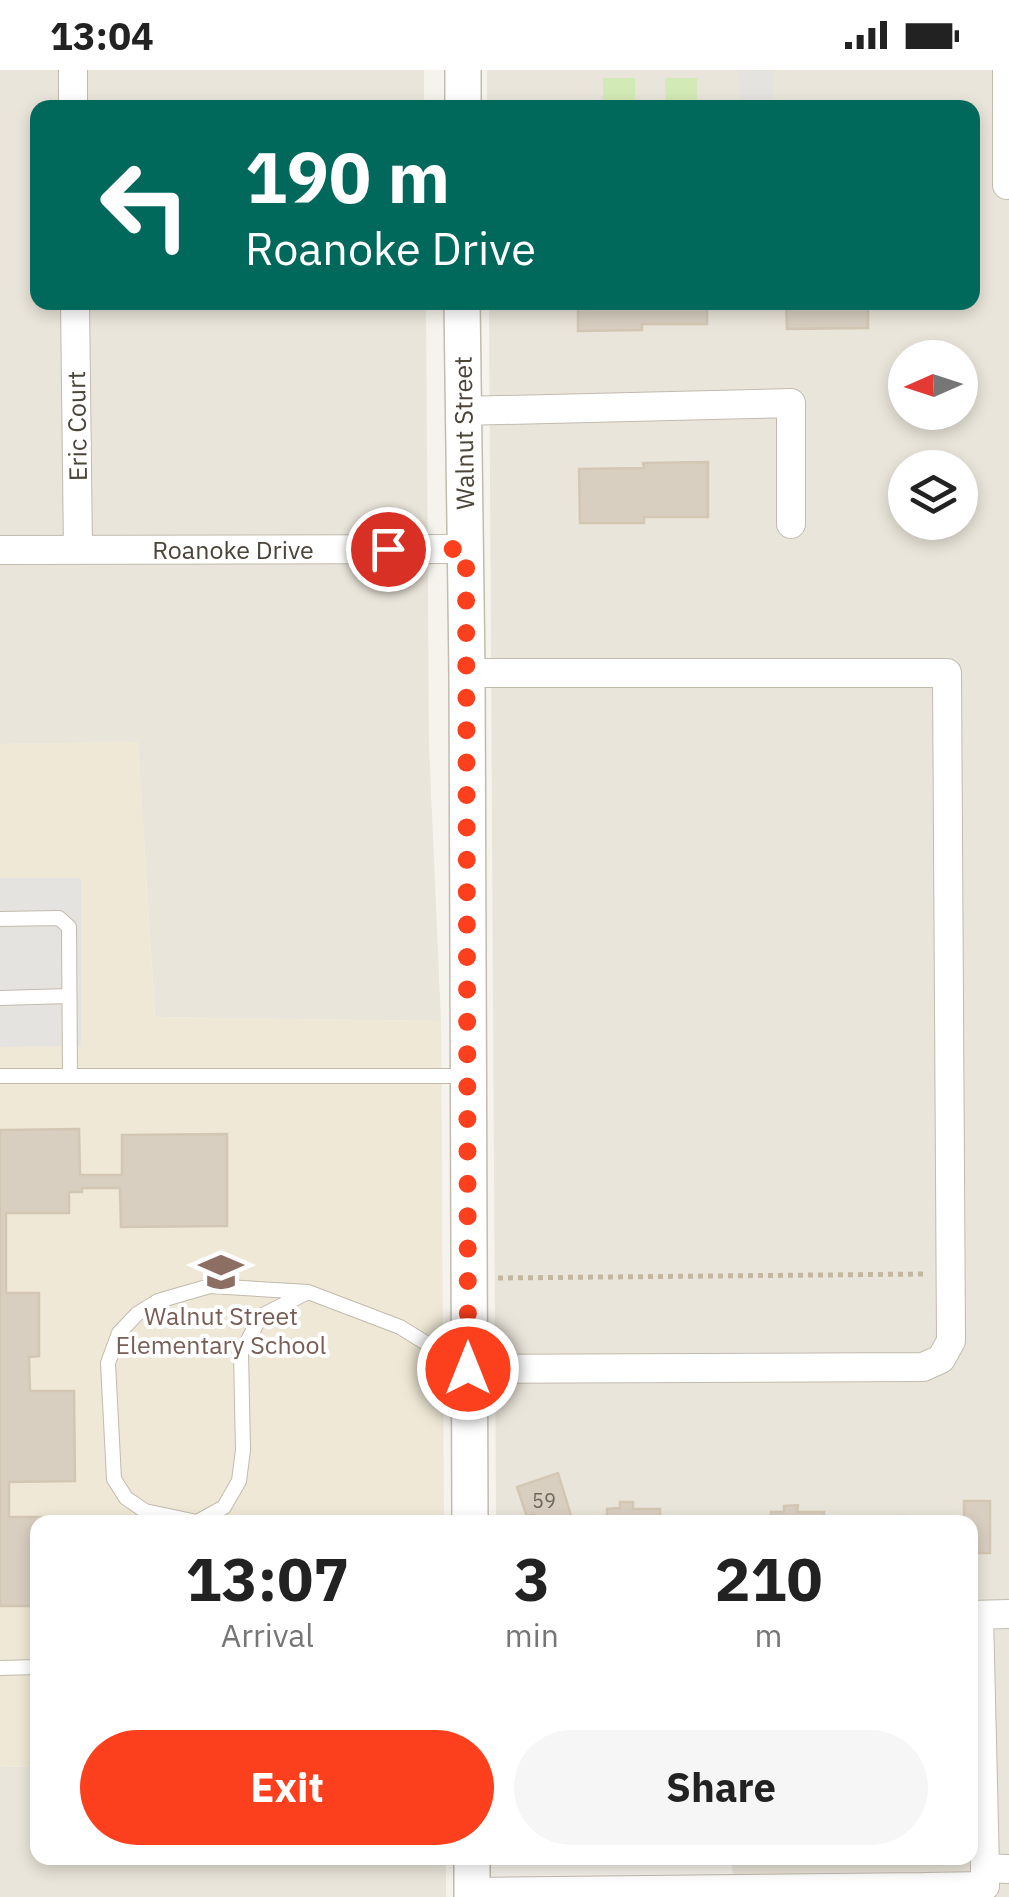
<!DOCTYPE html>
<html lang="en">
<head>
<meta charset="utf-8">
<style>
	:root { --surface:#fff; --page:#f6f6f6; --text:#222; --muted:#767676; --accent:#fc3f1d }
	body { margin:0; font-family:"IBM Plex Sans",sans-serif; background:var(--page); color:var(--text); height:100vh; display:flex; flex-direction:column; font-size:38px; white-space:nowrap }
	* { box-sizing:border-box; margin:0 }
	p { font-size:32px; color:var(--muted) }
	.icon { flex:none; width:55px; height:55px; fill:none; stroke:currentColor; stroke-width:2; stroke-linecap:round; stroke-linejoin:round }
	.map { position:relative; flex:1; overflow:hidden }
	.sheet { position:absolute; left:30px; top:1445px; width:948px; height:350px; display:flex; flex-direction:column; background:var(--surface); border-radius:20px; box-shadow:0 5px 15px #0003 }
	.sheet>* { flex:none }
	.top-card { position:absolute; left:30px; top:30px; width:950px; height:210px; border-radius:20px; box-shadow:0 5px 15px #0003; background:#00695c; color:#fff; overflow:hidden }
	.needle { width:65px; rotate:267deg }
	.buttons { position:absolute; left:888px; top:270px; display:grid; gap:20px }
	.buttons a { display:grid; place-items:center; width:90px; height:90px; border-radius:50%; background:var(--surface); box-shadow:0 5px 15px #0003; font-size:50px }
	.pin { position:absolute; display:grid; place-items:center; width:85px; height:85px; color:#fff; margin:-42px; border:5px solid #fff; border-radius:50%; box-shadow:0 2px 10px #0007 }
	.me { position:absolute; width:110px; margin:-55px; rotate:0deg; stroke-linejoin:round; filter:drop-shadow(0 0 8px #0008) }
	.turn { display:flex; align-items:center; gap:35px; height:210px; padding:0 50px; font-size:45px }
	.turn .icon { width:130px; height:130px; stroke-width:2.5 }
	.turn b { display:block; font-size:70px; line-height:85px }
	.eta { display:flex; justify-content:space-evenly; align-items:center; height:170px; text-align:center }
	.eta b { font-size:60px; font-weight:800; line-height:70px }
	.button { display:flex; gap:20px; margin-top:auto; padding:20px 50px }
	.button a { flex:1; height:115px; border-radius:60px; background:var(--accent); color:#fff; font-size:40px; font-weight:800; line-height:115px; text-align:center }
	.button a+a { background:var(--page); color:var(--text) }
	.status { display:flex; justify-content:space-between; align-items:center; height:70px; padding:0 50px; background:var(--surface); direction:ltr }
	.status svg { height:28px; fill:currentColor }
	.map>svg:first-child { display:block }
	.residential { fill:#eae5da; fill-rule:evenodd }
	.education { fill:#efe8d6 }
	.green { fill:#d2eab5 }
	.parking { fill:#e5e3e0 }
	.building { fill:#d8cfc1; stroke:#d3c7b4; stroke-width:2.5 }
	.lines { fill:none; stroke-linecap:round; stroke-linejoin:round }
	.service-casing { stroke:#c2bbae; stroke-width:16 }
	.minor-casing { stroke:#c2bbae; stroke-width:30 }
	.tertiary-casing { stroke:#c2bbae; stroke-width:38 }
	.path { stroke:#c4b79f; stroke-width:5; stroke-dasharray:5 5; stroke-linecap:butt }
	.service { stroke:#fff; stroke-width:14 }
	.minor { stroke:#fff; stroke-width:28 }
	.tertiary { stroke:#fff; stroke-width:35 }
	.route { stroke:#fc3f1d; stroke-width:18; stroke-dasharray:0 32.4 }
	.labels { text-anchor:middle; stroke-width:8; stroke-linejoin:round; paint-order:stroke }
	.number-label { font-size:20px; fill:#6e675b }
	.street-label { font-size:25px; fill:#4b4439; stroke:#fff }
	.education-label { font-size:25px; fill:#785e54; stroke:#fff }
</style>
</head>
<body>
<div class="status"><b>13:04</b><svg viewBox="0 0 49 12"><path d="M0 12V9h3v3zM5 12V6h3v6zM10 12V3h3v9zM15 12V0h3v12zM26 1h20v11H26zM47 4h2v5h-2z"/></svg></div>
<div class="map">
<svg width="1009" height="1827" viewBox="0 0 1009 1827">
	<rect width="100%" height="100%" fill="#f6f3ec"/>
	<path class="residential" d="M0,0H424V37L38,38V232L426,233L429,675L441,951L155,947L138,672L0,674Z
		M487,0H1009V1827H735L731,1788H970V1452H496L489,233L972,232V38L487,37ZM905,288H960V342H905ZM905,398H960V452H905Z
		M37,1696L38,1788H446V1827H0V1697Z"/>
	<path class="education" d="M138,672L155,947L441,951L444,1452H38L37,1696L0,1697V674Z"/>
	<path class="green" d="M603,8H635V37H603Z
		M665,8H697V37H666Z"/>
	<path class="parking" d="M739,0H773V30L740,31Z
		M0,808H81V976L0,977Z"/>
	<path class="building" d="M578,232H707V254H642V260L578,261Z
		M786,232H868V258L787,259Z
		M708,392V447H644V453H580L579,399L644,398L643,393Z
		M79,1059L80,1105H122V1065L227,1064V1156L121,1157L120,1118H82V1122H69V1143H6V1223H39V1286L29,1287L30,1321H74L75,1411L9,1412V1447H73V1452H38V1536H0V1060Z
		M558,1403L573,1452H536L534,1444L527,1447L517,1417Z
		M964,1431H990V1483H970V1452H937V1447H964Z
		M620,1432H633V1439H660V1452H607V1439L620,1438Z
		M798,1435L797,1442H824V1452H771V1442H784V1436Z
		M906,1446V1452H853V1447Z
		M688,1447H741V1452H688Z"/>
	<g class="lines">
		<g class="service-casing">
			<path id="service" d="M0,849L59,848L69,857L70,1006
				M0,928L69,926
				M0,1006H467
				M210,1216L308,1222L261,1246L241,1283L243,1380L239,1411L224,1437L197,1452L145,1441L126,1428L114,1409L108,1293L119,1263L137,1244L158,1231Z
				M308,1222L400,1257L468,1299
				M0,1598L38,1597"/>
		</g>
		<g class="minor-casing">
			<path id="minor" d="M73,0V38
				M1007,115V0
				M75,232L78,480
				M462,341L791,333V454
				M0,480L466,479
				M467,603H947L951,1271L941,1289L923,1297L468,1299
				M970,1545L1009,1544
				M979,1545L985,1798L1009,1799
				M925,1817L985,1816V1798
				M472,1822L925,1817L939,1827"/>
		</g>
		<g class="tertiary-casing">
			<path id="tertiary" d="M463,38V0
				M462,232L467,603L470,1452
				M472,1788V1827"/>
		</g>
		<path class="path" d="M498,1208L927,1204"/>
		<use href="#service" class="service"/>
		<use href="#minor" class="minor"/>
		<use href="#tertiary" class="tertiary"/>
	</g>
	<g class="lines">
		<path class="route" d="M388,479H466L468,1299"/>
	</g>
	<defs>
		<g id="school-bare" transform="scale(3.45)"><path d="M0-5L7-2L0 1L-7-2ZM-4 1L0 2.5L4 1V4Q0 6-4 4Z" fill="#8d6e63" stroke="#fff" stroke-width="2.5" paint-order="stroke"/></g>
	</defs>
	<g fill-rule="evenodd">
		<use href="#school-bare" x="221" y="1202"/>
	</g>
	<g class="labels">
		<g class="number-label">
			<text x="544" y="1438">59</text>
		</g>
		<g class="street-label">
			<text transform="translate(77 356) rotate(-91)" y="9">Eric Court</text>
			<text transform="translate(464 363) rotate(-91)" y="9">Walnut Street</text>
			<text x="233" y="489">Roanoke Drive</text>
		</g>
		<g class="education-label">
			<text x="221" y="1255">Walnut Street<tspan x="221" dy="29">Elementary School</tspan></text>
		</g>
	</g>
</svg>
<div class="buttons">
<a><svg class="needle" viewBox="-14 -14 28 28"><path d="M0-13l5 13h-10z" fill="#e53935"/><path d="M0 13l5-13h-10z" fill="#767676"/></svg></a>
<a><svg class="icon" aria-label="layers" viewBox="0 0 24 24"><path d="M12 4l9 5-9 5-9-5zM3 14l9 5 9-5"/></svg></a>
</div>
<div class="pin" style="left:388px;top:479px;background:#d93025"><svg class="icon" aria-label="arrive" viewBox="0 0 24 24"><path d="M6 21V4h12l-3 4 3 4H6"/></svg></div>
<svg class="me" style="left:468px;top:1299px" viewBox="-20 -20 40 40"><circle r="17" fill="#fc3f1d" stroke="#fff" stroke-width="3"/><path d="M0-11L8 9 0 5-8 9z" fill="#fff"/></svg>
<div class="top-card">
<div class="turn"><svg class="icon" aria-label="left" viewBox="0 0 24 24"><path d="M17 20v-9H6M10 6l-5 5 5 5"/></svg><div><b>190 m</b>Roanoke Drive</div></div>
</div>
<section class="sheet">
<div class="eta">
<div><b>13:07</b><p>Arrival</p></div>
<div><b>3</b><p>min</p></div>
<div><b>210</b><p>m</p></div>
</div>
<div class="button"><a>Exit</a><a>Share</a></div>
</section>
</div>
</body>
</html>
